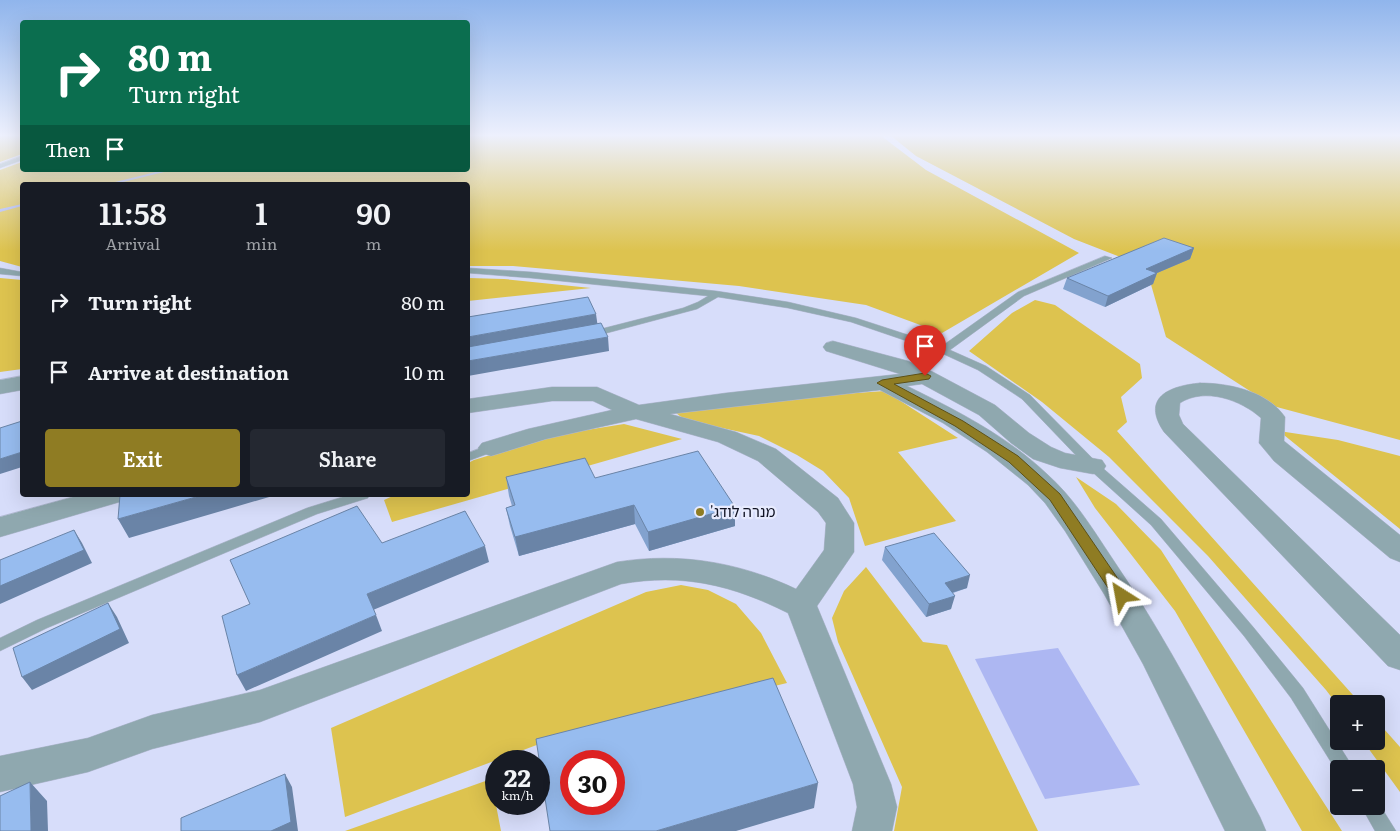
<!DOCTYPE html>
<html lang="en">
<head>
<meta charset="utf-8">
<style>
	:root { --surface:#171b24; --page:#242831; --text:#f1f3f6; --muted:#9ea1a6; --accent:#8f7c23 }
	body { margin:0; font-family:Literata,"Noto Sans Hebrew",serif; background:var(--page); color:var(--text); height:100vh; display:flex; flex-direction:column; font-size:19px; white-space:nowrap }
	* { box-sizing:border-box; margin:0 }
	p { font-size:16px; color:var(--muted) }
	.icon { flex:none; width:28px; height:28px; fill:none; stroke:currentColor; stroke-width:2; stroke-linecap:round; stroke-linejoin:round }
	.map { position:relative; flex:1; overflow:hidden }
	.panel { position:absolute; left:20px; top:182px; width:450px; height:315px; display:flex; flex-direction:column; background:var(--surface); border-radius:5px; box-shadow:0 5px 20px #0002 }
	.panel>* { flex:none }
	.banner { position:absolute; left:20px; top:20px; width:450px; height:152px; border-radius:5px; box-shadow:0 5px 20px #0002; background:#0b6e4f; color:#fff; overflow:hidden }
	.buttons { position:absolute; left:1330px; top:695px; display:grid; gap:10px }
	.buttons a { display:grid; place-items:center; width:55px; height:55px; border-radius:5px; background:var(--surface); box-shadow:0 5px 20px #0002; font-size:25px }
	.speed { position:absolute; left:485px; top:750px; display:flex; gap:10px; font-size:25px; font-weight:700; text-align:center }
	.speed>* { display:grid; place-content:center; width:65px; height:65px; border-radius:50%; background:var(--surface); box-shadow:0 5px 20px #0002; line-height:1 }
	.speed small { font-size:12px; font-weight:400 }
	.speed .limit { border:8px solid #d22; background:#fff; color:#111 }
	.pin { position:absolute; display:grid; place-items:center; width:42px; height:42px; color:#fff; margin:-51px -21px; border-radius:50% 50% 50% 0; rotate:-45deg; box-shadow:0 0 5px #0007 }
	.pin .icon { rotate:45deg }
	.me { position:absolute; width:55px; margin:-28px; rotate:326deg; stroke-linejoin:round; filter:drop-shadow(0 0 4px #0008) }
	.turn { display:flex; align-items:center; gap:18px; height:105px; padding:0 25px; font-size:22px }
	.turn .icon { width:65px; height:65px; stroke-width:2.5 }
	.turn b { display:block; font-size:35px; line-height:42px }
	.then { display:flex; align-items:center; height:48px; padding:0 25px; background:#0003; gap:10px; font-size:19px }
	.eta { display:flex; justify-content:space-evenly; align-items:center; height:85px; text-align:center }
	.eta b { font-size:30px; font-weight:600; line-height:35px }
	.cta { display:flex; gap:10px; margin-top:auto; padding:10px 25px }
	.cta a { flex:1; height:58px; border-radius:5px; background:var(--accent); color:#fff; font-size:20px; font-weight:600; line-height:58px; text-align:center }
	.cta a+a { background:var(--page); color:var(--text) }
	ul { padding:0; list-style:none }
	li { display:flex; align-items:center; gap:15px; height:70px; padding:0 25px }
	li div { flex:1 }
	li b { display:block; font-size:19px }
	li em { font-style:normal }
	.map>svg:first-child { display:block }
	.green { fill:#ddc34f }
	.water { fill:#adb7f2 }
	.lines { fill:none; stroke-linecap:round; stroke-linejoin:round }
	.stream { fill:#adb7f2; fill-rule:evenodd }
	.service-casing { stroke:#b3b9d3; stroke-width:1 }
	.minor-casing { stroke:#b3b9d3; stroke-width:1 }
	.service { fill:#8fa8af; fill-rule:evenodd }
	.minor { fill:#8fa8af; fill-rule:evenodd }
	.wall { fill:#82a2ce }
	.shaded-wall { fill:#6a84a7 }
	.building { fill:#97bcef; stroke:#6a84a7; fill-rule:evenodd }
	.route { fill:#8f7c23; stroke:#5d5117 }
	.poi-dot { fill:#8f7c23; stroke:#e7ebfe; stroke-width:2 }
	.labels { text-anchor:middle; stroke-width:4.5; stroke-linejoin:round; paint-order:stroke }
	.poi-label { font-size:15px; fill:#101323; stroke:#e7ebfe; text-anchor:start }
</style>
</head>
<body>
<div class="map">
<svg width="1400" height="831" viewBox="0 0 1400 831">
	<rect width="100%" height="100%" fill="#d7ddfa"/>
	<path class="green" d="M0,135H22V154L0,162Z
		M468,135H880L926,170L1079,253L942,333L866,305L739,286L513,266H468V185H22V267L0,261V170L22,162V170H468Z
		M890,135H1400V440L1273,406L1166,337L1146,267L1074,239L916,156Z
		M0,278L22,280V369L0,372Z
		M468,278L504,279L591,288L468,301Z
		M1035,300L1055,305L1140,364L1142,378L1121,397L1127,422L1117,431L1361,704H1339V707L1326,690L1208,556L1109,457L1042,402L969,351L1012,313Z
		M885,391L958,438L898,452L956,521L865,546L849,498L823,471L797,455L759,436L685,420L676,413L727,402Z
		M624,424L682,439L392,522L384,500L395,495H468V463L474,460L555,435Z
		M1279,431L1338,440L1400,456V529Z
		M1076,477L1116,504L1161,550L1342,831H1302L1175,611L1095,508Z
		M866,567L923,642L947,645L1038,831H894L902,787L838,642L832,618L844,591Z
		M681,585L708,590L736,604L761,633L787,683L550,740L345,817L331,728L646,592Z
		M1376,720L1400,747V792L1363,741H1376Z
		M491,779L501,831H345Z"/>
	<path class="water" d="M1058,648L1140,785L1045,799L975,659Z"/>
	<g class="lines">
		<path class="stream" d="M164,170H172L111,185H103Z
			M22,204V206L0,212V209Z"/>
		<g class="service-casing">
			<path id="service" d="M22,156V160L0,168V164Z
				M1105,256L1112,258L1024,296L950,350L986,366L1030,395L1097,463L1161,519L1254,628L1303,688L1354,769H1339V775L1291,698L1244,636L1151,525L1089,469L1022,399L978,370L939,352L851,322L788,308L718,297L697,309L592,337L587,334L589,332L683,308L698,302L708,296L531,278L468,273V268L531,272L716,291L788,302L856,318L942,346L1018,292Z
				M0,268L22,272V276L0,274Z
				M491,444L495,445L497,448L495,451L468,461V453Z
				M349,495H369L368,498L317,514L47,628L0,651V638L37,620L307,508Z
				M1376,799L1396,831H1375L1361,806H1376Z"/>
		</g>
		<g class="minor-casing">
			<path id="minor" d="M833,341L908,361L933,372L995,405L1029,433L1051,447L1065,453L1102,460L1106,466L1102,472L1093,474L1060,468L1033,459L1011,443L979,415L922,384L907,386C956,410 1007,436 1047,474C1074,498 1092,528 1112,558C1168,640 1213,729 1260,817L1266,831H1225L1143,664L1104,594L1065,531L1045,503L1028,485L987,452L943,423L880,390L670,414L736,432L776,449L838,498L854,523V552L817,606L891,784L897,807L892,831H852L857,807L853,784L788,613C732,585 683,573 621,584L260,722L152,749L88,772L0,792V756L88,738L152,715L260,690L617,562C679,552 739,562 796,589L824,550L826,523L818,512L758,461L718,442L636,419L546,439L491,456L482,453L478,448L482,443L528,429L612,410L593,401H552L468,413V399L552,387H597L639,405L726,393L900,374L826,351L823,347L826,343Z
				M22,376V390L0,394V380Z
				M1200,383C1229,383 1267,391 1285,417L1284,441L1400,535V562L1390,558L1274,461L1259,443L1261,418C1241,400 1205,387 1180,403L1179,415L1183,424L1400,635V670L1388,666L1164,432C1141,398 1168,386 1200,383Z
				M80,495H126L123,501L0,537V517Z"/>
		</g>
		<use href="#service" class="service"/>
		<use href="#minor" class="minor"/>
	</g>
	<path class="wall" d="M1194,248L1190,259L1157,273L1153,284L1105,307L1063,289L1067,278Z
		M506,477L595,478L735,526L649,551L635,524L519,556L510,526L506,508L512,506L509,496Z
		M885,547L967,588L953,593L951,609L926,617L882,560Z"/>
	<path class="shaded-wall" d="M1194,248L1190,259L1157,273L1153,284L1105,307L1108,296L1146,269Z
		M596,314L598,328L468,353V337Z
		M608,337L609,351L468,376V361Z
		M22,452V467L0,474V459Z
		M203,495H276L129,538L118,519Z
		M634,505L635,524L519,556L515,537Z
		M735,507V526L649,551L648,532Z
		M74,530L82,543L92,563L0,604V586Z
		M485,546L489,562L373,610L367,594Z
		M970,575L967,588L941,596L945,583Z
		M955,596L951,609L926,617L929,604Z
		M108,603L117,617L129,643L32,690L22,677Z
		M376,615L382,631L246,691L237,675Z
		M285,774L292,787L298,831H271Z
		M30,782L47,801L48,831H31Z
		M818,783L814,808L736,831H656Z"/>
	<path class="building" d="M1164,238L1194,248L1146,269L1157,273L1108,296L1067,278Z
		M588,297L596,314L468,337V317Z
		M601,323L608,337L468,361V347Z
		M22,421V452L0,459V428Z
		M698,451L735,507L648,532L634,505L515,537L506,508L515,505L506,477L585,458L595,478Z
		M120,495H203L118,519Z
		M357,506L382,543L465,511L485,546L367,594L376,615L237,675L222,616L250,604L230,560Z
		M74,530L84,550L0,586V560Z
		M934,533L970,575L945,583L955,596L929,604L885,547Z
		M108,603L120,629L22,677L13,648Z
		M773,678L818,783L656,831H550L536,739ZM571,761H614V804H571Z
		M285,774L291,822L271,831H181V818Z
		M30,782L31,831H0V796Z"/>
	<linearGradient id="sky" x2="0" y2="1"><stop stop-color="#90b5ec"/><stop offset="0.54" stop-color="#edf0fd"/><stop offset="1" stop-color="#edf0fd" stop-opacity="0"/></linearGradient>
	<rect width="1400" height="251" fill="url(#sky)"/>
	<path class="route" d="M925,373L931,376L929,379L894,384L963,421L1018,456L1060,494L1127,592L1129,596L1127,600L1122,601L1116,600L1050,500L1009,462L955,426L877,383L882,380Z"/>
	<circle class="poi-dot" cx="700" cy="512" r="5"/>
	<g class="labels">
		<g class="poi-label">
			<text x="710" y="517">'מנרה לודג</text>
		</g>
	</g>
</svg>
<div class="buttons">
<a>+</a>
<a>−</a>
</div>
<div class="speed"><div>22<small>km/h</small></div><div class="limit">30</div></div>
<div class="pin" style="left:925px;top:376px;background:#d93025"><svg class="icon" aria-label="arrive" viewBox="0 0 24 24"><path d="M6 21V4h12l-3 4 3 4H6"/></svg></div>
<svg class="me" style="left:1122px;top:596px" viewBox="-20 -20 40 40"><path d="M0-17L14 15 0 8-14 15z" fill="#8f7c23" stroke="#fff" stroke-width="4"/></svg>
<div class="banner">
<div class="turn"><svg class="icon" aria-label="right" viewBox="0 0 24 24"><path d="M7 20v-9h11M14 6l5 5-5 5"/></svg><div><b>80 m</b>Turn right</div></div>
<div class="then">Then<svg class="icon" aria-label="arrive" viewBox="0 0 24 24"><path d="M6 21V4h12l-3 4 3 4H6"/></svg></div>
</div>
<section class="panel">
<div class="eta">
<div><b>11:58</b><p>Arrival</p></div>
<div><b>1</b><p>min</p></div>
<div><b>90</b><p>m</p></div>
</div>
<ul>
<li><svg class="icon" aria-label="right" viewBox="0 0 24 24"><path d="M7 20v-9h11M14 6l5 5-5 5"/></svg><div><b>Turn right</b></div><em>80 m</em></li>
<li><svg class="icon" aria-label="arrive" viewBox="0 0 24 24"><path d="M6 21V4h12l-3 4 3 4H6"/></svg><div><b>Arrive at destination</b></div><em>10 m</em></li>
</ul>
<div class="cta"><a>Exit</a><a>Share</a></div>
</section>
</div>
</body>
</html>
